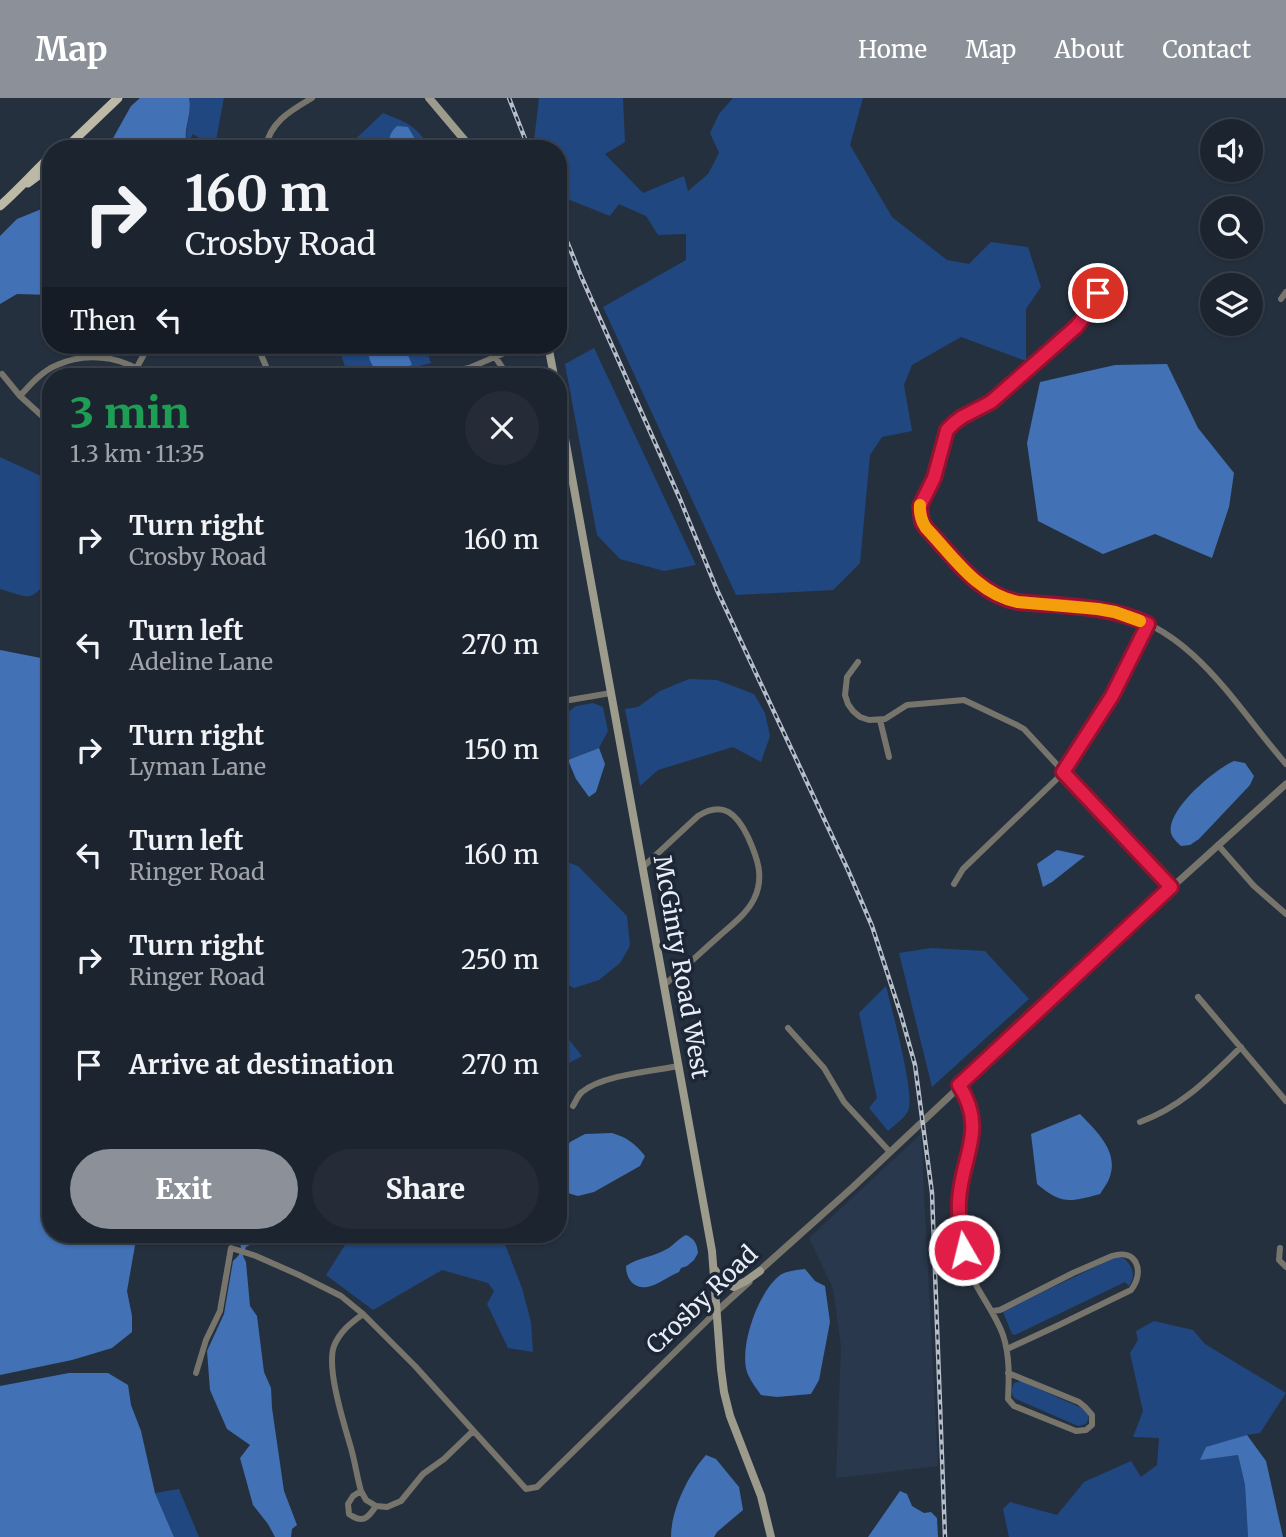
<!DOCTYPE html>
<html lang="en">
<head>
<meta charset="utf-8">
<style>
	:root { --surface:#1c242f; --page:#252c37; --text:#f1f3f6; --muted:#a0a4aa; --line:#3a414b; --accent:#8c9099 }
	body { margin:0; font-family:Merriweather,serif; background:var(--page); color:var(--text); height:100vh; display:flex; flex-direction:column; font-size:26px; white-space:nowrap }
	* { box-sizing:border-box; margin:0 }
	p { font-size:23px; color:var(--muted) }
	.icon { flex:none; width:38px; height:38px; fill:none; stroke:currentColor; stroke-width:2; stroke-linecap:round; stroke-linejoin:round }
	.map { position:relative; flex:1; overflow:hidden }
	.drawer { position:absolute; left:42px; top:270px; width:525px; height:875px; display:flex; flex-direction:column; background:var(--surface); border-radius:28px; box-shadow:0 2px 5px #0004,0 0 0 2px var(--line) }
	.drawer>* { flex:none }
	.guide { position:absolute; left:42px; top:42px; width:525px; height:214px; border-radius:28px; box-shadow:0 2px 5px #0004,0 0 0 2px var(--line); background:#1c242f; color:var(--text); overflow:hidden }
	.tools { position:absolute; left:1200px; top:21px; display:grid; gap:14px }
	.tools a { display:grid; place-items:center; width:63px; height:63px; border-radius:50%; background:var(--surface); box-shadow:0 2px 5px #0004,0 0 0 2px var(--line); font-size:35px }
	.pin { position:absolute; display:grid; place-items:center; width:60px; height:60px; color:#fff; margin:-30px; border:4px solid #fff; border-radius:50%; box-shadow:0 2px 7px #0007 }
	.me { position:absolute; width:77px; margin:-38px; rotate:352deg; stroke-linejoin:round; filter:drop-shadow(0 0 5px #0008) }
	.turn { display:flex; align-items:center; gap:24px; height:147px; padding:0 28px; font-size:32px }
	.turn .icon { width:91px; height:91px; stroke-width:2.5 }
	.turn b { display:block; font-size:49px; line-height:60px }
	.then { display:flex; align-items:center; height:66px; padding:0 28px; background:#0003; gap:14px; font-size:26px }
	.round { display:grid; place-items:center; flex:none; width:74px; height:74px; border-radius:37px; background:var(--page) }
	.head { display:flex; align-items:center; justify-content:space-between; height:119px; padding:0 28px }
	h1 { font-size:42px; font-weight:800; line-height:52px; color:#1e9e55 }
	.button { display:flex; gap:14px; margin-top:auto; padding:14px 28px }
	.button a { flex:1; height:80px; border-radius:42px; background:var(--accent); color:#fff; font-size:28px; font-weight:800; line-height:80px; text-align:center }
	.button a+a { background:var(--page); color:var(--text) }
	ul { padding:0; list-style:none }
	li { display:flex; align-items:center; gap:21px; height:105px; padding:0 28px }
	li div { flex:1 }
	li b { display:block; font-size:26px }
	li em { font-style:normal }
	header { display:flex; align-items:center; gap:42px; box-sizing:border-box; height:98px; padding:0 35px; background:var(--accent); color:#fff }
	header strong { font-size:33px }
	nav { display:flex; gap:38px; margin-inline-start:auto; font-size:24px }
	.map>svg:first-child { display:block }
	.built { fill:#2a384d }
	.green { fill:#20477f }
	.water { fill:#4271b5 }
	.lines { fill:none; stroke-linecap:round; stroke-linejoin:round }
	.minor { stroke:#76746b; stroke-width:6 }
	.tertiary { stroke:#76746b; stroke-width:7 }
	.secondary { stroke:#9d9b8c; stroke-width:8 }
	.primary { stroke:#bcb9a6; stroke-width:9 }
	.rail-casing { stroke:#b6bec9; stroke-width:4.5 }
	.rail { stroke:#1c2635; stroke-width:2; stroke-dasharray:5; stroke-linecap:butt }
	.route-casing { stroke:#92132f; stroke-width:18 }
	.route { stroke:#e11d48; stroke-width:12 }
	.slow { stroke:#f59e0b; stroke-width:12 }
	.labels { text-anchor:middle; stroke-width:7; stroke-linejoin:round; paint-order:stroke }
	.street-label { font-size:24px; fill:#e7eef8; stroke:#1c2635 }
</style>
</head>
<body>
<header>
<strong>Map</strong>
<nav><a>Home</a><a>Map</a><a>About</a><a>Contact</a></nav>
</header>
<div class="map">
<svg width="1286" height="1439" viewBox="0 0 1286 1439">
	<rect width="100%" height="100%" fill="#25303f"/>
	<path class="built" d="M921,1036L938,1368L836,1380L841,1248L833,1190L809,1140Z"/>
	<path class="green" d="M189,0H224L216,42L201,41L193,36L190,41L192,51H189C181,34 193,19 189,0Z
		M539,0H623L625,44L605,56L643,95L684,78L688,93L708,76L719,55L710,35L719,16L733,0H863L850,47L892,119L947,162L969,166L991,144L1028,149L1041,189L1026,211V263L961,239L912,267L904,287L912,333L882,339L870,357L860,465L833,492L736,497L603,209L686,162V136L658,137L646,118L619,106L610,118L560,98L558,94V51H538L534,43Z
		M383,15C406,24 418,28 430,51H345Z
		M338,247H424L431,265L380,278H348Z
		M594,250L696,467L664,473L620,461L597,437L565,266Z
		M0,359L39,377L51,385V453L44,464L48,479C32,507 26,498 0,491Z
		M689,581L717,582L754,596L765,615L770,638L761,664L733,649L658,672L640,688L625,611L638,609L660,593Z
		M593,605L603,609L608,633L599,650L568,662L558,669V621L576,608Z
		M558,761L578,768L627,818L630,848L620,865L599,882L574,890L558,881Z
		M931,850L985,853L1029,901L932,989L899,855Z
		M886,888C891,909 916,998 908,1013C904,1021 894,1027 888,1033L869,1010L877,1000L859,915Z
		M558,928L582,958L558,971Z
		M352,1136H501L522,1190L531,1224L533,1254L508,1250L487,1206L494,1193L488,1185L442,1172L373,1212L326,1177Z
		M1119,1159L1125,1161C1133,1170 1136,1177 1129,1188L1125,1184L1015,1237L1012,1236L1003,1214L1005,1212L1112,1161Z
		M1154,1223L1193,1232L1205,1246L1286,1295L1260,1335L1247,1337L1200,1361L1238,1357L1245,1387L1248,1439H1009L1003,1411L1010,1404L1057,1417L1084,1384L1131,1363L1141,1379L1157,1367L1159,1340L1133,1339L1143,1313L1130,1255L1138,1242L1136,1233Z
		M1021,1283L1086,1312L1089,1319L1086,1326L1078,1328L1014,1300C1011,1294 1011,1292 1014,1285Z
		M179,1391L199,1439H174L155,1395Z"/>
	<path class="water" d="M140,0H189C193,19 180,34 189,51H107L131,8Z
		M397,28L408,29L416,43L418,51H392C388,40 389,36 397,28Z
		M44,110H51V197L17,196L0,206V138L17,121Z
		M367,247H404L412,267L394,273L380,275C369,267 369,259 367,247Z
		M1167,266L1198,330L1234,375L1229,409L1212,460L1155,436L1103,456L1038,423L1027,345L1040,284L1115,267Z
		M0,552L51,562V1136H137L127,1193L132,1218V1234L112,1250L72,1262L0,1277Z
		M599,650L605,666L596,694L589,699L576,681L568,662Z
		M1234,663L1245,665L1254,678L1250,687L1199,741L1190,747L1181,748C1178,745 1172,740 1171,735C1166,712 1215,671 1234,663Z
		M1057,752L1085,758L1052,784L1043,789L1037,766Z
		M1080,1016C1097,1034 1120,1054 1109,1081C1107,1086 1103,1091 1100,1096C1070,1104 1062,1107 1037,1086L1031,1036Z
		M612,1035C626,1039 636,1046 645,1058L640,1068L594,1094L578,1098L564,1094L558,1088V1063L570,1044L585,1036Z
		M226,1136H281L279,1139L257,1143L246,1149L243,1158L246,1164L250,1208L257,1218L264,1274L271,1290L272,1310L284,1393L297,1427L292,1431L291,1439H275L268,1426L253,1407L240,1360L250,1347L227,1331L210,1292L207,1253L224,1216L233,1163L239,1157L241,1148Z
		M686,1137C695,1141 697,1146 698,1155L694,1162L687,1168L681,1170L679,1174C669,1178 658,1187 647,1189C633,1191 626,1180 626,1168C640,1159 649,1160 663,1153C673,1149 677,1141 686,1137Z
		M805,1171L815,1183L825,1188L830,1224L819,1282L811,1296L777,1299L761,1297C756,1290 750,1282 747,1274C739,1248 758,1195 779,1178C785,1173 797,1172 805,1171Z
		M69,1275H108L128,1287L131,1307L141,1333L155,1395L174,1439H0V1288Z
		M1247,1337L1266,1363L1283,1439H1248L1245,1387L1238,1357L1200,1362L1206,1349Z
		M706,1357L716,1361L739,1389L743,1412L717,1434L714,1439H671C671,1412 688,1377 706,1357Z
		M900,1393L907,1396L912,1408L924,1415L931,1414L937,1420L938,1439H868Z"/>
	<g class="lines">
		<path class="minor" d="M265,51C270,24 290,13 312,0
			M1107,176L1088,214L1076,229L991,304L962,319L954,325L947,332L934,380L920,408L922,423L977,485L996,498L1007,502L1018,504C1050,507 1083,507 1114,514C1194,531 1236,609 1286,666
			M1281,201L1286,194
			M257,247L270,278
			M487,247L508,278
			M136,271L149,247
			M2,276L20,298L51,326
			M271,278C285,276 298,273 310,278
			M432,278L469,270L509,253L538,247
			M20,298C30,287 42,273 57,267C79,257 105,257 127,266C135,269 143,274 151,278
			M51,463L49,466L51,470
			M858,564L847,579L845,597L848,606L853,613L860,619L869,622L885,621L907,607L964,602L1017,627L1024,631L1171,790
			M558,604L611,595
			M880,622L889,659
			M1218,747L1254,788L1286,816
			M643,769L698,718C723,702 737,716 748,739C757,759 765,779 754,801C746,817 730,828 717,840C699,856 682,872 664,887
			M954,786L963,771L1064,674L1112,598L1148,526
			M1198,899L1286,1003
			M788,930L824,970L844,1004L890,1054
			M959,987C982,1023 968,1053 961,1091C958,1105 959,1120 961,1134C963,1149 966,1167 973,1181C982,1200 996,1217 1003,1237C1010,1258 1009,1280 1008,1301L1014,1308L1076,1333L1086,1332L1092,1327V1317L1085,1309L1079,1304L1008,1275
			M573,1008C576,1003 578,997 582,994C602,977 653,973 679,968
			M1140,1024C1182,1009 1210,979 1241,949
			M1280,1150L1279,1162L1286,1169
			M993,1213L1000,1212L1073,1175L1112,1158C1137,1150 1145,1174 1131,1192L1059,1227L1007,1251
			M363,1216C351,1225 340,1233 334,1248C326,1270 344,1326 351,1350C355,1364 357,1379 361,1393L366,1402L376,1408L387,1409L401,1403L423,1376L444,1361L473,1333
			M196,1275L206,1242L220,1213L231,1150L256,1158L299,1177L341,1198L363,1216L415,1268L526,1391L537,1389L717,1213
			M361,1393L353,1398L348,1406L349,1416C363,1426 368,1420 376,1408"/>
		<path class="tertiary" d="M757,1175L853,1089L1171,790L1286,686
			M717,1213L749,1184"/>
		<path class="secondary" d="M429,0L472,51
			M548,247L554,278
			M558,302L712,1153L721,1271L724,1294L730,1318L761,1398L771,1439
			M715,1172L723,1184L734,1189L746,1183L760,1173"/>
		<path class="primary" d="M59,51L69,47L118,0
			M28,85L51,68
			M0,108C18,92 33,75 51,58"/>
		<g class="rail-casing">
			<path id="rail" d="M509,0L529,51
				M558,121L581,178L680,401L717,492L848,772L872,828L901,917L915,967L932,1095L945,1439"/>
		</g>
		<use href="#rail" class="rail"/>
	</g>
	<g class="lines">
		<g class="route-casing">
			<path id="route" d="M964,1152C961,1136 958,1119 959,1103C961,1059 988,1032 959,987L1171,789L1063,674L1112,598L1148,526C1107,507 1062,508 1018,504C978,497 953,458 926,430L922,424L920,408L934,380L947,332L954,325L962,319L991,304L1076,229L1088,214L1098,195"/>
		</g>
		<use href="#route" class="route"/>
		<path class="slow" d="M920,407C919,416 921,422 926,430C953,458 978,497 1018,504L1098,511L1115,514L1140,523"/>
	</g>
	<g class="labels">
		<g class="street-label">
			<text transform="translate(681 869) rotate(80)" y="8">McGinty Road West</text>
			<text transform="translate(702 1202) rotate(-44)" y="8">Crosby Road</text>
		</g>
	</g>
</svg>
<div class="tools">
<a><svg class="icon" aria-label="sound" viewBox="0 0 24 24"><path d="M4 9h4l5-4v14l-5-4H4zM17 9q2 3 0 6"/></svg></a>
<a><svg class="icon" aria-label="search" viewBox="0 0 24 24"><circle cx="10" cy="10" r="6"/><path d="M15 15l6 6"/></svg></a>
<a><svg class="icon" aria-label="layers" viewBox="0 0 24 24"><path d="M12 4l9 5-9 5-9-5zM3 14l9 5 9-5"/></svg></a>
</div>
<div class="pin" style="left:1098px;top:195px;background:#d93025"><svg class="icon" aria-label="arrive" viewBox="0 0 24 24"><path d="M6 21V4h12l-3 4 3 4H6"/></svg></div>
<svg class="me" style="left:964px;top:1152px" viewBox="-20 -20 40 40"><circle r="17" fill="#e11d48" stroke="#fff" stroke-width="3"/><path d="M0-11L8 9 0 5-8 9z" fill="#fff"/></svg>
<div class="guide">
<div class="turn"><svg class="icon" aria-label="right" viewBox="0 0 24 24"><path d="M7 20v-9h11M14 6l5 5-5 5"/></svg><div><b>160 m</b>Crosby Road</div></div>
<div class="then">Then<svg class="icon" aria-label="left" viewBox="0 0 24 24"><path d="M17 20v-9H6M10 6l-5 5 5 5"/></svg></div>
</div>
<section class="drawer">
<div class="head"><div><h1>3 min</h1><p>1.3 km · 11:35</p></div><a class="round"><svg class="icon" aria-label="close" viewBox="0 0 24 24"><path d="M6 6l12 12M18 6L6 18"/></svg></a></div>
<ul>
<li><svg class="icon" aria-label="right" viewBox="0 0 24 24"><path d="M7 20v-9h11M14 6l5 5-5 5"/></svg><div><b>Turn right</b><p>Crosby Road</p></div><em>160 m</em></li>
<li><svg class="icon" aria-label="left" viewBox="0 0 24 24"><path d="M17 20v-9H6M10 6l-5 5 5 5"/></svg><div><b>Turn left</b><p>Adeline Lane</p></div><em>270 m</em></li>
<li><svg class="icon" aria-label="right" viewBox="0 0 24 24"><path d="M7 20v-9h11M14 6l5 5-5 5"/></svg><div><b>Turn right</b><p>Lyman Lane</p></div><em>150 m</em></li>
<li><svg class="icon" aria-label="left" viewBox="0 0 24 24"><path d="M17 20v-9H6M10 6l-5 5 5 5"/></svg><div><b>Turn left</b><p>Ringer Road</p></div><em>160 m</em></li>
<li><svg class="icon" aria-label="right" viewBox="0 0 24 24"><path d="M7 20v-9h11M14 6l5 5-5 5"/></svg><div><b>Turn right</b><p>Ringer Road</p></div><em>250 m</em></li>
<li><svg class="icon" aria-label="arrive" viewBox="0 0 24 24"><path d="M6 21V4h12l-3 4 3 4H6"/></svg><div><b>Arrive at destination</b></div><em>270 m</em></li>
</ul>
<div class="button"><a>Exit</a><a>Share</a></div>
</section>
</div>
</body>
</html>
